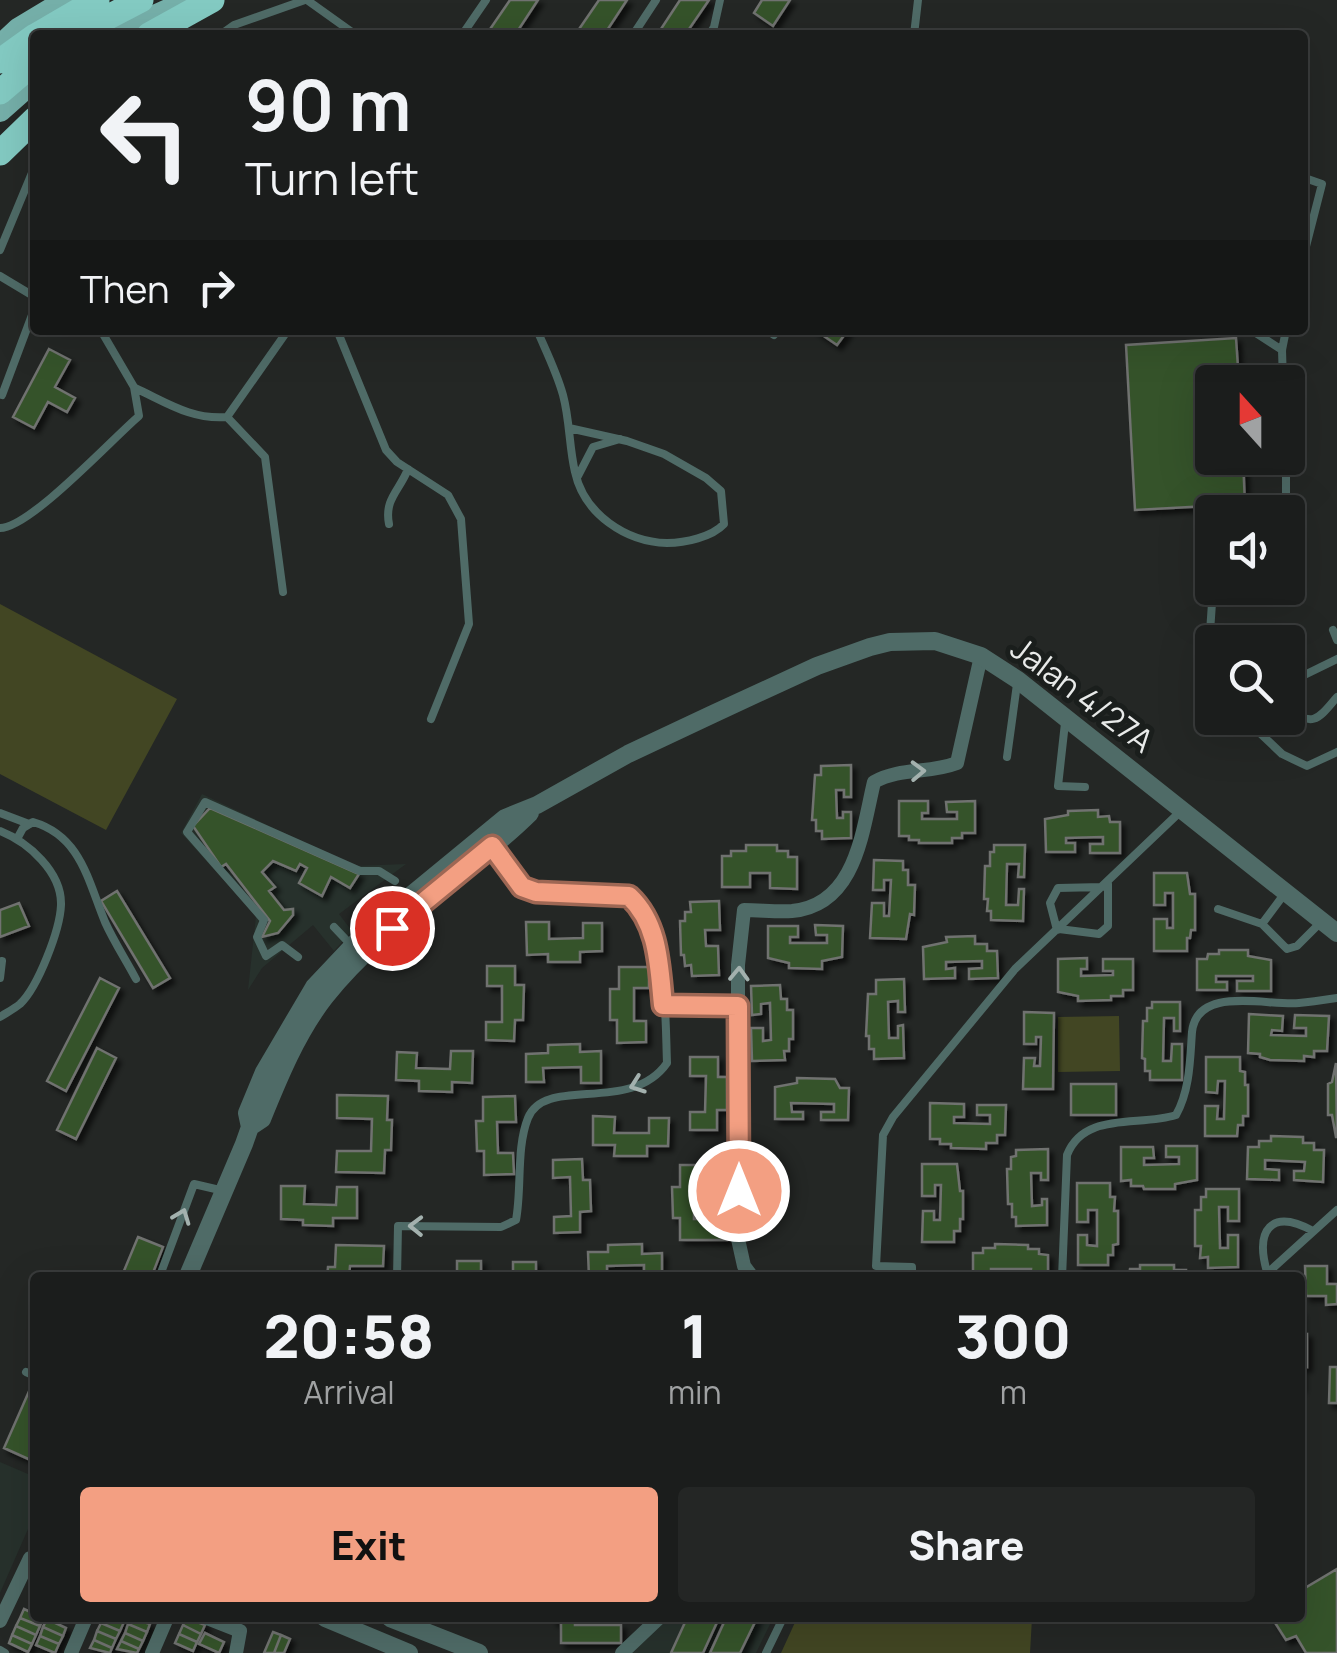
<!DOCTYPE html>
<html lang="en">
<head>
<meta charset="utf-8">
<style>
	:root { --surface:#1b1d1c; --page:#242625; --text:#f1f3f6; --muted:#a0a2a3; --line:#393b3b; --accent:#f39f82 }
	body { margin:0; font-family:Manrope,sans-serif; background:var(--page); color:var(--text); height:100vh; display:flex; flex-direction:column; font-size:38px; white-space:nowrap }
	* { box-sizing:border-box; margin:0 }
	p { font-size:32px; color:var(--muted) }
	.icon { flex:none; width:55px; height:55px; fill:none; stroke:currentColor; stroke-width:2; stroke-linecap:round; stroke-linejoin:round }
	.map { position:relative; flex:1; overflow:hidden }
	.details { position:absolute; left:30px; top:1272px; width:1275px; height:350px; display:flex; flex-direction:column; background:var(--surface); border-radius:10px; box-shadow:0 10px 40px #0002,0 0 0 2px var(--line) }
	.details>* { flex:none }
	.hud { position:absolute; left:30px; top:30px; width:1278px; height:305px; border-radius:10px; box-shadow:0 10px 40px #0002,0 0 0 2px var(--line); background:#1b1d1c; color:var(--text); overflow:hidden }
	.needle { width:65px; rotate:339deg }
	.buttons { position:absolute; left:1195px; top:365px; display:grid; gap:20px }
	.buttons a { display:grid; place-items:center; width:110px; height:110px; border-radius:10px; background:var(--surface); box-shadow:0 10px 40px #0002,0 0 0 2px var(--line); font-size:50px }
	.pin { position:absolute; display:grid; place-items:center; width:85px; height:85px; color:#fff; margin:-42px; border:5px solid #fff; border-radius:50%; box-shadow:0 2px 10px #0007 }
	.me { position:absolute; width:110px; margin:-55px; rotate:0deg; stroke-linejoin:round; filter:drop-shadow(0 0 8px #0008) }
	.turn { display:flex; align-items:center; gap:35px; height:210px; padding:0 50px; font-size:45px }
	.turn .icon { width:130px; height:130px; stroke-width:2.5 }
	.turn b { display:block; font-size:70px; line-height:85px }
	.then { display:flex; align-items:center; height:95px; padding:0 50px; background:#0003; gap:20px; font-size:38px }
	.eta { display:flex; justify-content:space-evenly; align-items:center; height:170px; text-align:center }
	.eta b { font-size:60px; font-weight:800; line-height:70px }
	.cta { display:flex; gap:20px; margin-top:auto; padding:20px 50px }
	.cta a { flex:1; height:115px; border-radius:10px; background:var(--accent); color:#111; font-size:40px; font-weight:800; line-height:115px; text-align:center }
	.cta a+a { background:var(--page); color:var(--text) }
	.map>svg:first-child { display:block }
	.built { fill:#27312c }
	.green { fill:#424623 }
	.building { fill:#36532c; stroke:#70726f; stroke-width:2.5; filter:url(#shadow) }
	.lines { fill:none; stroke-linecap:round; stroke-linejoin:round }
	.service { stroke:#4f6b67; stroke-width:8 }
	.minor { stroke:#4f6b67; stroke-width:14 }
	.tertiary { stroke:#4f6b67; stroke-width:18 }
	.primary { stroke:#75afa9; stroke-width:22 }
	.motorway { stroke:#83cac2; stroke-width:25 }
	.oneway { stroke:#a3b1ae }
	.route-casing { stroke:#9e6754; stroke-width:25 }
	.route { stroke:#f39f82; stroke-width:18 }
	.labels { text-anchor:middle; stroke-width:10; stroke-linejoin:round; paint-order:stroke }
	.street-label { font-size:32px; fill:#e8eae9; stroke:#1a1e1c }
</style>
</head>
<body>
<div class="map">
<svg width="1337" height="1653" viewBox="0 0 1337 1653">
	<defs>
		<filter id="shadow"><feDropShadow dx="4.5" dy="4.5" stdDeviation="2.5" flood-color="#0009"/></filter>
	</defs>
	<rect width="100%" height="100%" fill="#242725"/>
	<path class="built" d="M202,794L354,866L406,864L339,914L352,931L334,951L313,925L262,968L248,990L256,916L181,833Z
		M0,1462L35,1477V1513L0,1593Z
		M668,1618H773L756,1653H631Z"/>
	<path class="green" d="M0,604L177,699L106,830L0,774Z
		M1119,1016L1120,1071L1058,1072V1017Z
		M797,1618H1032L1030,1653H781Z"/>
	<path class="building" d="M510,0H538L515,35H486Z
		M599,0H627L604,35H575Z
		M680,0H709L685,35H657Z
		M762,0H790L773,26L754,13Z
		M815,330H848L837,345Z
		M1236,338L1239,382H1212V458H1243L1245,504L1135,510L1126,345Z
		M49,349L70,360L55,387L75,398L67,412L48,402L34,428L13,417Z
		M851,765V797H844V790H836L837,818H843V812H851V838L822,839V831H816V820H812L815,775H821V766Z
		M899,801H928V813H922V819H957V812H947L946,802L975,801V833H962V838H952V843H919V840H909V836H899Z
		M210,808L260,830L359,874L350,888L331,877L322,896L299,883L307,868L300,864L296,871L273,861L262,872L275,887L269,891L284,910L293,909V915L278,933L262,937L270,921L226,864L221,867L193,826Z
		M1098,810V817L1109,816L1110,822H1120V853H1090V844H1103V837L1066,838V843H1075V852H1046L1045,819L1068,815V811Z
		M746,845H777V851H788V857H797V889L770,888V873H750V887H722V856H731V851H746Z
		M994,845H1025L1024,877H1018L1019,864H1007L1006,905H1018L1019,889H1024L1023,921L991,920V911H987L988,899H984L985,866H990V852H994Z
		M874,860L903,861V870H908V885H915L914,915L910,914L906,939L870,938L872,903H884V916H889L891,880H884V890H873Z
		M1154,873H1187L1190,894H1195V930H1191L1190,938H1187V951H1154V919H1167V928H1173V893H1165V905H1154Z
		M117,891L170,978L153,988L101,901Z
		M719,901L720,930H705L706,946H718L719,975L692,976L691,965L685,966L684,955H681L680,921H685V912H691L690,902Z
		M19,903L29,926L0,937V910Z
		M526,922H549V939L583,938V923H602V951L580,952V962H548V954L527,955Z
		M815,925L843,926L842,957L822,961V969L789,968V963L768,958V926H798V937H790V943H827V935H816Z
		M975,936V944H987V951H997L998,978L969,979V969L982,968V961L946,962V969L955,968V978L924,979L923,947L947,942L946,937Z
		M1219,950H1248V956L1271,960V991H1237V981H1253V976H1216V982H1227V990H1197V959H1207L1208,954H1219Z
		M1087,958V969H1081V976L1113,975V971H1103V959H1133V990H1123V996H1111V1000L1078,1001V996L1058,992V959Z
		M487,966H515V985H524L523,1020H515L514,1041L486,1040V1022H502V986H487Z
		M619,967H649V988H634V1021H646V1042L617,1043V1020H610V989H619Z
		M100,978L119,988L66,1091L47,1081Z
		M904,979L905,1012H898V1001L888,1002L889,1038H898V1026L903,1025L904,1058L874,1059V1049H869V1036H866L868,994H876V980Z
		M780,985L781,999H787V1010H793V1039H789V1051H784L785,1060L752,1061L751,1028H763V1041L771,1040L770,1003L761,1004V1014L752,1015L751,986Z
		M1152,1002H1180V1031H1174V1018H1164L1163,1061H1171L1172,1044H1182V1080H1150V1071H1145V1059L1142,1058L1143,1021H1147V1008H1152Z
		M1024,1012L1054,1013L1053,1089H1023L1024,1058H1035L1034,1066H1040L1041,1037H1036V1044H1024Z
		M1249,1014L1283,1016L1282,1031L1272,1030L1271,1035L1306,1036V1028H1294L1295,1015L1329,1016L1327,1051H1314V1057L1304,1056V1061L1270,1060L1260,1057V1054L1248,1053Z
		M580,1044V1052L601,1051V1083H581V1067L543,1068L544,1082H526V1054L548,1053V1045Z
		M97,1048L116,1058L76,1139L57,1130Z
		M451,1051H473L472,1083L452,1082V1092L419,1091V1081L396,1080L397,1052L417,1053L416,1068L450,1069Z
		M690,1057H718V1077H727V1110H717V1130H690V1112H705L706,1076H690Z
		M1206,1057H1240V1071L1245,1072V1085H1248V1116H1243V1125H1238L1237,1136H1205V1106H1218L1217,1119H1224L1225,1081H1218L1217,1093L1206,1092Z
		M1336,1063L1337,1137H1336L1332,1115H1328V1084L1332,1082Z
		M797,1078L835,1079L840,1088H849L848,1120H821V1112H834V1104L791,1103L792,1112H803V1119H775V1087L797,1083Z
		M1071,1084H1116V1115H1071Z
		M337,1095L388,1096L387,1120H392L391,1150H385L384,1173L336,1172L337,1151H371L372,1119L337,1118Z
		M515,1096L516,1122H497L498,1153H513L514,1174L484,1175V1151H477L476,1121H483V1097Z
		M930,1103L964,1104V1117H954V1123L990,1124V1115H977V1105H1006L1005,1135H997V1143H986V1149L951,1148V1144H940V1139H930Z
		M593,1116L615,1117L614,1133H649V1118H669L668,1146H647V1156H614L615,1145H593Z
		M1271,1136L1303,1137V1143H1314V1150H1324L1323,1182L1294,1180V1171H1304L1305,1162L1265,1160V1169L1279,1170V1180L1247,1179L1248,1147H1259V1141H1271Z
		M1166,1146H1197V1180L1175,1184V1189H1144L1143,1186H1131V1180L1121,1181V1147H1153L1154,1158H1144V1165L1179,1164V1157H1166Z
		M1048,1149V1180H1041V1173H1031L1032,1206L1042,1205V1199H1047V1225L1016,1226V1217H1012V1204H1008L1007,1169H1011V1157L1016,1156V1150Z
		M582,1159L583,1180H590L591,1211L580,1212V1232L554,1233V1217L571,1216L570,1177L553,1178V1160Z
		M922,1164H957L960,1191H963V1219H960V1231H954V1242H922L923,1211H934V1220H940L941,1185H935V1196H922Z
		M680,1165H728V1185L694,1186V1219H727V1240H680V1218H673L672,1187H680Z
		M1077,1183H1110V1197H1115L1114,1211H1118V1244L1113,1245V1255H1108V1265H1078V1235H1087V1245L1097,1246V1210H1088V1222H1077Z
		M281,1186H305L304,1204L336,1205L337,1187H357V1218H333V1226L303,1225V1220L281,1219Z
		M1206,1189H1239V1221H1228V1207H1219L1220,1248H1228V1235H1238V1267L1208,1268V1257L1200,1258L1201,1246H1195V1210H1201V1197H1206Z
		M138,1237L163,1247L151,1278H121Z
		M642,1244V1254L662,1253V1278H644V1265L607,1266V1278H589L588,1252H608V1245Z
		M995,1244L1028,1245V1249H1039V1254L1048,1255V1278H1018L1030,1276L1031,1269H991V1275L1003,1278H973V1253H983V1248H995Z
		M336,1245L384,1246L383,1266H350L349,1278H327L328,1267H335Z
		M457,1261H481V1277H513V1262H536V1278H457Z
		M1140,1265H1174V1270H1186V1277L1195,1278H1118V1275H1129L1130,1269H1140Z
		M1305,1266H1327V1284H1337V1304L1326,1305V1296H1306Z
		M1300,1311V1334H1307V1367L1301,1366V1388H1300Z
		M1330,1367H1337V1403H1329Z
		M34,1380L35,1381V1462L4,1448Z
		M1337,1569V1653H1306L1296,1636L1286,1640L1272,1618H1300V1591Z
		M24,1609L35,1614V1618H43L40,1626L20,1618Z
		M20,1618L40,1626L36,1635L16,1626Z
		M104,1618L124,1622L120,1631L101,1623Z
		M131,1618L150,1624L147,1632L128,1624Z
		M187,1618L205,1625L201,1634L183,1625Z
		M553,1618H575V1625H621V1643H561V1621H553Z
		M687,1618H719L703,1653H671Z
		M726,1618H757L740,1653H710Z
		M47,1619L66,1628L63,1636L43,1627Z
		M101,1623L120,1631L116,1639L97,1631Z
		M128,1624L147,1632L143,1641L125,1633Z
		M183,1625L201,1634L197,1642L179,1634Z
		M16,1626L36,1635L32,1644L12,1635Z
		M43,1627L63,1636L59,1644L40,1636Z
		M97,1631L116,1639L112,1648L94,1640Z
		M273,1632L281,1635L274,1653H264Z
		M125,1633L143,1641L139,1649L121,1641Z
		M205,1633L224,1642L219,1653L199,1644Z
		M179,1634L197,1642L193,1651L175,1643Z
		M12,1635L32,1644L28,1652L9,1643Z
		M281,1635L290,1639L284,1653H274Z
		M40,1636L59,1644L55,1653L36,1645Z
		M94,1640L112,1648L110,1653L90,1648Z
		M121,1641L139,1649L137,1653L117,1649Z"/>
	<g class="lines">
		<path class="service" d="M307,0L356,35
			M220,35L234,25L305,0
			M462,35L486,0
			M633,35L656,0
			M709,35L714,27L720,0
			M914,35L918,0
			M1302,177L1322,184L1302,262
			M0,250L34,168
			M0,276L35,297
			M337,330L386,450L397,462L448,495L461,519L469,624L431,719
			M537,330C546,351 557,373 563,395C570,421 569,447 575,472C584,514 626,542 667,543C685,543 712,537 724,524L721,491L706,478L664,454L627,441L569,428
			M767,330L774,335L777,330
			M1251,330L1282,350
			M1283,382L1282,350L1286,330
			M135,388C166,402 191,420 227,417L288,330
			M2,395L35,307
			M227,417L265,457L283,592
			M578,476L593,447L620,439
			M1273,512L1286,498V458
			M389,524C384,499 400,490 408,469
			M0,528C30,528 112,439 139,416L134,387L103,334L104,330
			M1333,630L1337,640
			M1212,677L1208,662L1213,588
			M1288,683L1337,659
			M1288,708C1313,729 1319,718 1337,697
			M1244,718L1282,754L1307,766L1337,752
			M1065,723L1058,786L1085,787
			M1007,757L1017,684
			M0,813L29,824
			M0,831C28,842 62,872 61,905C60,930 38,987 20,1004C14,1009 6,1013 0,1017
			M17,839L23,828L33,822C81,836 88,881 105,922C114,942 126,960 136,979
			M1285,893L1262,924L1287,949L1297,946L1322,921
			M1218,909L1262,924
			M334,927L352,946
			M1059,929L1099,934L1108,926V884
			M1057,930L1050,903L1058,888L1102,887
			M298,957L282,945L266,956L257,937L264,920L187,832L205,802L360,871H379L395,881
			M0,978L2,961
			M663,1005L738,1006
			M1267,1272C1255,1230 1271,1208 1313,1231
			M159,1278L194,1184L224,1191
			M397,1278L398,1226L501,1227L516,1220C522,1188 516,1148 528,1118C545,1075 631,1115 667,1063C665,1012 668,932 629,895L536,892L522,887L494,850
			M912,1278V1267L876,1266L883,1135L893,1117L1015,969L1182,810
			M1062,1278L1067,1155C1084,1111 1139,1127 1176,1115C1190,1090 1190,1060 1192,1032C1197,985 1266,1006 1299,1003C1311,1002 1324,1000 1337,998
			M1262,1278L1337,1210
			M26,1372L35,1376
			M0,1650L5,1653
			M766,1653L783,1618"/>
		<path class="minor" d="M753,1278L744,1266L738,1239V965L744,910C760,910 777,912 792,911C856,905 862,832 874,782C901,767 929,774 957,763L981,656
			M207,1618L240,1631L236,1653
			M0,1621L30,1558L35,1557
			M71,1653L86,1618
			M152,1653L167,1618
			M622,1653L659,1618"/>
		<path class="tertiary" d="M250,1127L262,1119C279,1077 297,1033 325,997C383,924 464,878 530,813
			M187,1278L244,1144L250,1127L247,1113L264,1072L314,987L364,934L505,818L537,805L628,754L713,714L817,666L870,647L890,642L935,641L981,656L1018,680L1337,933
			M325,1618L409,1653
			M390,1618L479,1653"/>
		<path class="primary" d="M112,35L190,0
			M0,46L18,29L66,0
			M0,111L35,80"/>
		<path class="motorway" d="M37,35L97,0
			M74,35L141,0
			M149,35L212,0
			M0,61L35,36
			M0,92L35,62
			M0,153L35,119"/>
	</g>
	<defs><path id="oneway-chevron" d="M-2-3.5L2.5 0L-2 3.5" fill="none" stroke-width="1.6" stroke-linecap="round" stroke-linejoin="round" transform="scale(2.5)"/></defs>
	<g class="oneway">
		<use href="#oneway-chevron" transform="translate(918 771) rotate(-2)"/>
		<use href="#oneway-chevron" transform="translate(739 974) rotate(-88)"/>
		<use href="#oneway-chevron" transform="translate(637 1085) rotate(160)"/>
		<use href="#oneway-chevron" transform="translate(182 1216) rotate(-69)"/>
		<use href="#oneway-chevron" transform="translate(416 1226) rotate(-179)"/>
	</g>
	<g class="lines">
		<g class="route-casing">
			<path id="route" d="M392,928L492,846L522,887L536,892L629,896C659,924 659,966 663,1005L738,1006L739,1191"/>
		</g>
		<use href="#route" class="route"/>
	</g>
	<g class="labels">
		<g class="street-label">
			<text transform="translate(1082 695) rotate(37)" y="11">Jalan 4/27A</text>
		</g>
	</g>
</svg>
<div class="buttons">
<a><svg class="needle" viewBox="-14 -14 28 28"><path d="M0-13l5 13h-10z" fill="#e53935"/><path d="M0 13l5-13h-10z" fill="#a0a2a3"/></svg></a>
<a><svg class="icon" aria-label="sound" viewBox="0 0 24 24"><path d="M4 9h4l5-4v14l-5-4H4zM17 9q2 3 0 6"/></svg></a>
<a><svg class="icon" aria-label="search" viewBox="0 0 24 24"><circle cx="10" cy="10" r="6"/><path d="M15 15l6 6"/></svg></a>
</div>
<div class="pin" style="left:392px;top:928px;background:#d93025"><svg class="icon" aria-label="arrive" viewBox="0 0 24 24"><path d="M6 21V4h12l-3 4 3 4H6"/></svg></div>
<svg class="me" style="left:739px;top:1191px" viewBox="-20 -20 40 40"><circle r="17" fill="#f39f82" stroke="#fff" stroke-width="3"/><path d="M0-11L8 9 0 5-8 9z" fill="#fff"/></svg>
<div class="hud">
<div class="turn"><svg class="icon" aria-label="left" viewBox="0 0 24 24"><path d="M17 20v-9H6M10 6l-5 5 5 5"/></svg><div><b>90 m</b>Turn left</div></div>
<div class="then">Then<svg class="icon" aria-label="right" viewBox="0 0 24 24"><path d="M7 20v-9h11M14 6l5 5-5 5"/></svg></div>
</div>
<section class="details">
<div class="eta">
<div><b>20:58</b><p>Arrival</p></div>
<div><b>1</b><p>min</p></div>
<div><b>300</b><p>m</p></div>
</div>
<div class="cta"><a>Exit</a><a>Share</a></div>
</section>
</div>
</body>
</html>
